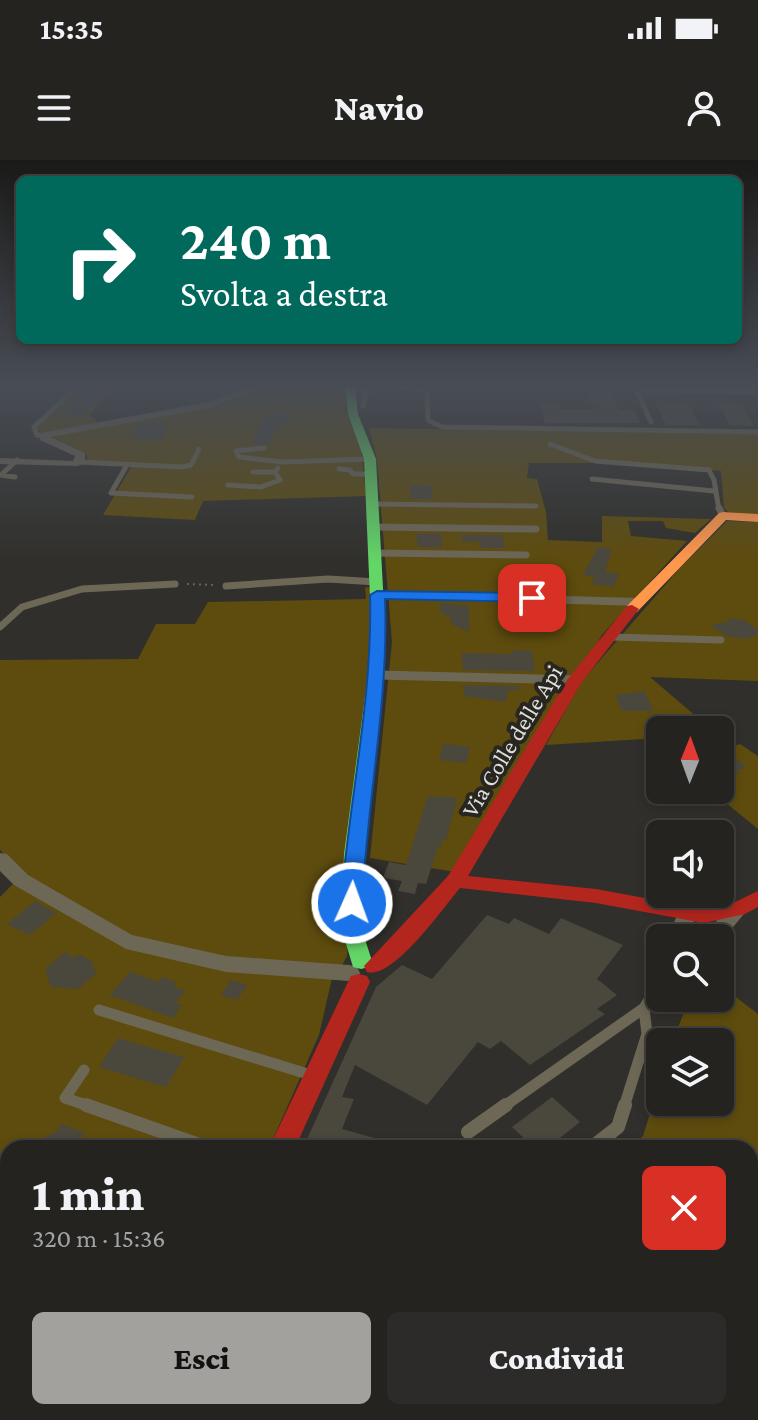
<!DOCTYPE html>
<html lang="it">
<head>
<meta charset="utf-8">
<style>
	:root { --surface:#242320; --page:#2c2b29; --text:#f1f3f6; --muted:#a3a4a5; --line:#41403e; --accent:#a2a19d }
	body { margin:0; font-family:"Crimson Pro",serif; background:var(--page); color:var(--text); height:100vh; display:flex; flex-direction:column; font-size:30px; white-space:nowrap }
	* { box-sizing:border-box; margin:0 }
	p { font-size:26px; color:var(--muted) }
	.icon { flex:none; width:44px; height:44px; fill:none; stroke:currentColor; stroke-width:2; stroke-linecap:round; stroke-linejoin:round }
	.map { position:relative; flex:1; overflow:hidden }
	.details { position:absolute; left:0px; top:980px; width:758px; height:280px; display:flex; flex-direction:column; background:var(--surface); border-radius:24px 24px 0 0; box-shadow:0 4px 12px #0003,0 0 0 2px var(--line) }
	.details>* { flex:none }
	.banner { position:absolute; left:16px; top:16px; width:726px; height:168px; border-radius:12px; box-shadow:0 4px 12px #0003,0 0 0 2px var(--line); background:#00695c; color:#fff; overflow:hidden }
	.needle { width:52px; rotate:1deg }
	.controls { position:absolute; left:646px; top:556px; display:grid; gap:16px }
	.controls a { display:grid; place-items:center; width:88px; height:88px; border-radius:12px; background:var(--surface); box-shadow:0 4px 12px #0003,0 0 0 2px var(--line); font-size:40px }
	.pin { position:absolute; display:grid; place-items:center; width:68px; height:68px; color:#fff; margin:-34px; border-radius:16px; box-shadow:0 4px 12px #0006 }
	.me { position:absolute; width:88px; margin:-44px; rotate:2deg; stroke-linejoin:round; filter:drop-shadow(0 0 6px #0008) }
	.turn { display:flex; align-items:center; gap:28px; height:168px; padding:0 32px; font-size:36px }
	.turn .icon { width:104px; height:104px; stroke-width:2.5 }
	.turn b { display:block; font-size:56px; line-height:68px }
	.round { display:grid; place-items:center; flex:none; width:84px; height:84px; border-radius:12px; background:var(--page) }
	.head { display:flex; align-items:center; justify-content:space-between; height:136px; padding:0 32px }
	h1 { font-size:48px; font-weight:800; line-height:60px }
	.primary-button { display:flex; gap:16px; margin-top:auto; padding:16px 32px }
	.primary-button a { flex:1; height:92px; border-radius:12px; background:var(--accent); color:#111; font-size:32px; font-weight:800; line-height:92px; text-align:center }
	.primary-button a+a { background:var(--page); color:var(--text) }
	.status { display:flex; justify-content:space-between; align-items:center; height:56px; padding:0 40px; background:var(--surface); direction:ltr }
	.status svg { height:22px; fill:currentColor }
	header { display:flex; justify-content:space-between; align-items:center; height:104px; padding:0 32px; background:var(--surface); font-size:36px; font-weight:800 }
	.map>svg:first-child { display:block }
	.green { fill:#5e4c0e }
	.building { fill:#4a473d }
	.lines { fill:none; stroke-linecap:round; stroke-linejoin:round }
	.path { stroke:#676458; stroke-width:2; stroke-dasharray:2 4; stroke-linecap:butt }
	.lane-far4 { stroke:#6d6756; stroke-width:5 }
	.lane-far3 { stroke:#6d6756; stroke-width:7 }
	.lane-far2 { stroke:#6d6756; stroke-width:9 }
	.lane-far1 { stroke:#6d6756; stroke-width:11 }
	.lane { stroke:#6d6756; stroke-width:14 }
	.street { fill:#6d6756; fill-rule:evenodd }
	.fast { fill:#63d668; fill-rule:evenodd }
	.slow { fill:#ff974d; fill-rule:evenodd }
	.jam { fill:#b3261e; fill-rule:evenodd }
	.route { fill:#1a73e8; stroke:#114b97; stroke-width:2 }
	.labels { text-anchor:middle; stroke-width:8; stroke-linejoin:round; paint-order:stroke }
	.street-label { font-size:24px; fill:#dfdeda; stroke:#282620 }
</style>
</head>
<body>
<div class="status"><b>15:35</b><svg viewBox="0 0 49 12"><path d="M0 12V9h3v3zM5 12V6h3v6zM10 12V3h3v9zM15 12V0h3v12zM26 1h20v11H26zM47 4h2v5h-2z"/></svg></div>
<header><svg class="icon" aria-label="menu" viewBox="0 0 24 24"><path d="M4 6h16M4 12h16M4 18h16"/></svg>Navio<svg class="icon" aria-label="person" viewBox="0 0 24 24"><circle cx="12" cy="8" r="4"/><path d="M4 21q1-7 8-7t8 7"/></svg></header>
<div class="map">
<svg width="758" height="1260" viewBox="0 0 758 1260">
	<rect width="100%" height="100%" fill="#302f2b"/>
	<path class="green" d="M80,227H113L89,255L101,265L217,246L263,227L344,228L346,252L360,281L366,336L203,341L195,360L103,355L133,304L88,301L85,293L36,269Z
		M369,268L758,274V355L728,352L724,348L721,311L599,301L592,303H529L527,318L537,319L546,352L548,380L602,382V356L711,359L695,373L666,368L663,361H628L631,376L687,381L602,475L455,712L370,698L392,482L377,300Z
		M727,361L758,362V521L650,517L712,570H660V578L546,585L582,521L679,409Z
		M365,427L373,428L347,796L341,807L224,797L129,775L27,718L0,690V500L138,499L156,464H195L208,442L366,439Z
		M740,584L758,596V669L710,630H720V591Z
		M16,721L125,782L332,818L319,875L269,988H8V1252H156L153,1260H0V737Z
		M720,825L758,854V1260H342L316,1252H750V988H629L643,976L660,921V942H720V882H672L690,838H720Z"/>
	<path class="building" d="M587,227H610L619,250H635L640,263H545L540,243H558L559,249H594Z
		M87,231L103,232L82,256L62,258Z
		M656,243L689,244L700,265H666Z
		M718,243L741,244L754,266L730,265Z
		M278,253L295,256L273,271L271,283L252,284L261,261Z
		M155,261L156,265L165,264L163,279L133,280L136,264Z
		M411,325L432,326V339H411Z
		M416,374H441L442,387H418Z
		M462,375H503L504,388H481L480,382L462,381Z
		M598,387L612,389L605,412L619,414L613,427L591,424L595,417L583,415Z
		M440,443L469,446V472L451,464L452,459L440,452Z
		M731,458L744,460L758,470V474L747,479L726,476L711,465L728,462Z
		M512,490L532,491L535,511L463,510L462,493L513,494Z
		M463,525L520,526L517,531L509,530L505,542L464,536Z
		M644,531L654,551H622L615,535Z
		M443,584L470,587L466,603L439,600Z
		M728,592L746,607L737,610L740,613L720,619V595Z
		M428,636L457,638L446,680L443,679L440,688L438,687L426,724L418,723L415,734L398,731L402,721L383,718L389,702L406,705Z
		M35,741L56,753L30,775L7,764Z
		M487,755L509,764L514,758L549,774L561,758L623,785L597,819L617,835L597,849L605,854L530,905L501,881L490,889L478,882L427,945L355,905L342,937L354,939L342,969L396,984V988H303L376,827L402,805L432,819Z
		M65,792L75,798L79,794L95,803L90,806L98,811L78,829L51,827L45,809Z
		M130,812L158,822L162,817L176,822L173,826L185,831L175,843L182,845L173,858L110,835Z
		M231,820L247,825L237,840L221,835Z
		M118,878L151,888L184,897L166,927L99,907Z
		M552,937L580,962L547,988H534L512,967Z
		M61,964L84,973L76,988H23L57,971Z"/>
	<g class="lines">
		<path class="path" d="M187,424L216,425"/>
		<path class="lane-far4" d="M399,227L427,230L428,260L442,267L758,272
			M635,227L651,262
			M349,230L367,231L363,246
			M637,230L758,232
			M45,275H37L34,267L77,227
			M550,284L595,301L709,310L714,320L719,350
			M264,288L236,291L239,297L283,302L370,299
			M79,302L182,307L191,305L199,289
			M127,305L111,333L192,337
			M339,309L350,310L353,314H370
			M253,312H275L278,308
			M15,317L1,315L17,300
			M592,319L714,331
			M228,325L261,327L280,320L275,312
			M372,344L536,346"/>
		<path class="lane-far3" d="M719,348L723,356
			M373,367L536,369
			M375,393L526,395
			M226,426L328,419L377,422
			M0,467L22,447L82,429L175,424
			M611,477L721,480"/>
		<path class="lane-far2" d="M378,515L575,520"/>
		<path class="lane-far1" d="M99,850L311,915
			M84,910L65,938L92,947
			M503,947L644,848L660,823
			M624,947L647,874L644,848"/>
		<path class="lane" d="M86,945L208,988
			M468,972L506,945
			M591,988L618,967L625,945
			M0,1040L8,1043
			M0,1231L8,1212"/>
		<path class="street" d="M250,227H263L210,248L51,277L85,293V302L78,306L0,304V298L73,301L75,296L40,280L41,273L208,242Z
			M377,431L638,438L645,442L638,446L372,438V432Z
			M0,693L7,694L28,715L132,775L226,796L349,805L357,807L360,813L357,819L349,821L226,812L126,789L14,725L0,711Z
			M738,742L745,744L748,749L720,783V778H702L731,744Z
			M688,747L695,749L698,754L689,771L694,778H672L669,771L681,749Z
			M211,1252H266L270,1260H215Z"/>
		<path class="fast" d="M345,227H355L358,254L376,299L386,484L364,694L361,767L372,801L369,807L361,809L353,807L341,767L344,694L372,484L364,299L348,254Z"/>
		<path class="slow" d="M723,352L758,354V362L726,360L637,452H627V446L719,353Z
			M157,1252H189L186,1260H154Z"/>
		<path class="jam" d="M632,445L639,449L582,522L468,716L596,729L704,749L733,743L758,731V747L745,754L704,763L596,743L460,728C443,748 393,820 367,812L364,806L448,716L567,520L627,446Z
			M359,814L367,816L370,822L295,988H269L348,822L351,816Z"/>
	</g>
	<linearGradient id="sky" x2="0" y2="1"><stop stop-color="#1a1a18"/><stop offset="0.56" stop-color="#484d55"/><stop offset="1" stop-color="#484d55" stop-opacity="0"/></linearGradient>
	<rect width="758" height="403" fill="url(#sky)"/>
	<path class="route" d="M377,431L532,433L539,438L532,442L385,439C389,539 367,642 362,743L359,748H344L341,743C349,640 373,538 370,435Z"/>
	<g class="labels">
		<g class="street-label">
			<text transform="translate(512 581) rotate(-59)" y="8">Via Colle delle Api</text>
		</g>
	</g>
</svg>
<div class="controls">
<a><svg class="needle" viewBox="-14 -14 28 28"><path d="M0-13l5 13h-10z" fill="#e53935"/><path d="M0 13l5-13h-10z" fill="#a3a4a5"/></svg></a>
<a><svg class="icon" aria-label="sound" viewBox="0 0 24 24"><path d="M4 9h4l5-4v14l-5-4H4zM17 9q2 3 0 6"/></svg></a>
<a><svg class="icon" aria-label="search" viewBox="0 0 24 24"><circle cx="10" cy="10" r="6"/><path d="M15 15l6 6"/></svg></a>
<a><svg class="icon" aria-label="layers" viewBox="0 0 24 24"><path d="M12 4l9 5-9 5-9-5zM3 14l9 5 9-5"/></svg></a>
</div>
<div class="pin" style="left:532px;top:438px;background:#d93025"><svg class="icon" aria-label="arrive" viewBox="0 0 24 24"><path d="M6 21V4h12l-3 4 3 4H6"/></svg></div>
<svg class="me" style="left:352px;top:743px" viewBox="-20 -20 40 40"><circle r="17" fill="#1a73e8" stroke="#fff" stroke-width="3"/><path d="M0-11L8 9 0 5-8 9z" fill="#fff"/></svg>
<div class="banner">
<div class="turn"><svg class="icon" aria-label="right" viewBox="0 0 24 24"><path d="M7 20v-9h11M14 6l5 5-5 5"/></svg><div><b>240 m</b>Svolta a destra</div></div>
</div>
<section class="details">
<div class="head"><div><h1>1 min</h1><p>320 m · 15:36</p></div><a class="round" style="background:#d93025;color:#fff"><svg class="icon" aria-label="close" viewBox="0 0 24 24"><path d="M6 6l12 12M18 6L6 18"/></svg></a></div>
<div class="primary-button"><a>Esci</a><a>Condividi</a></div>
</section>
</div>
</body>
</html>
